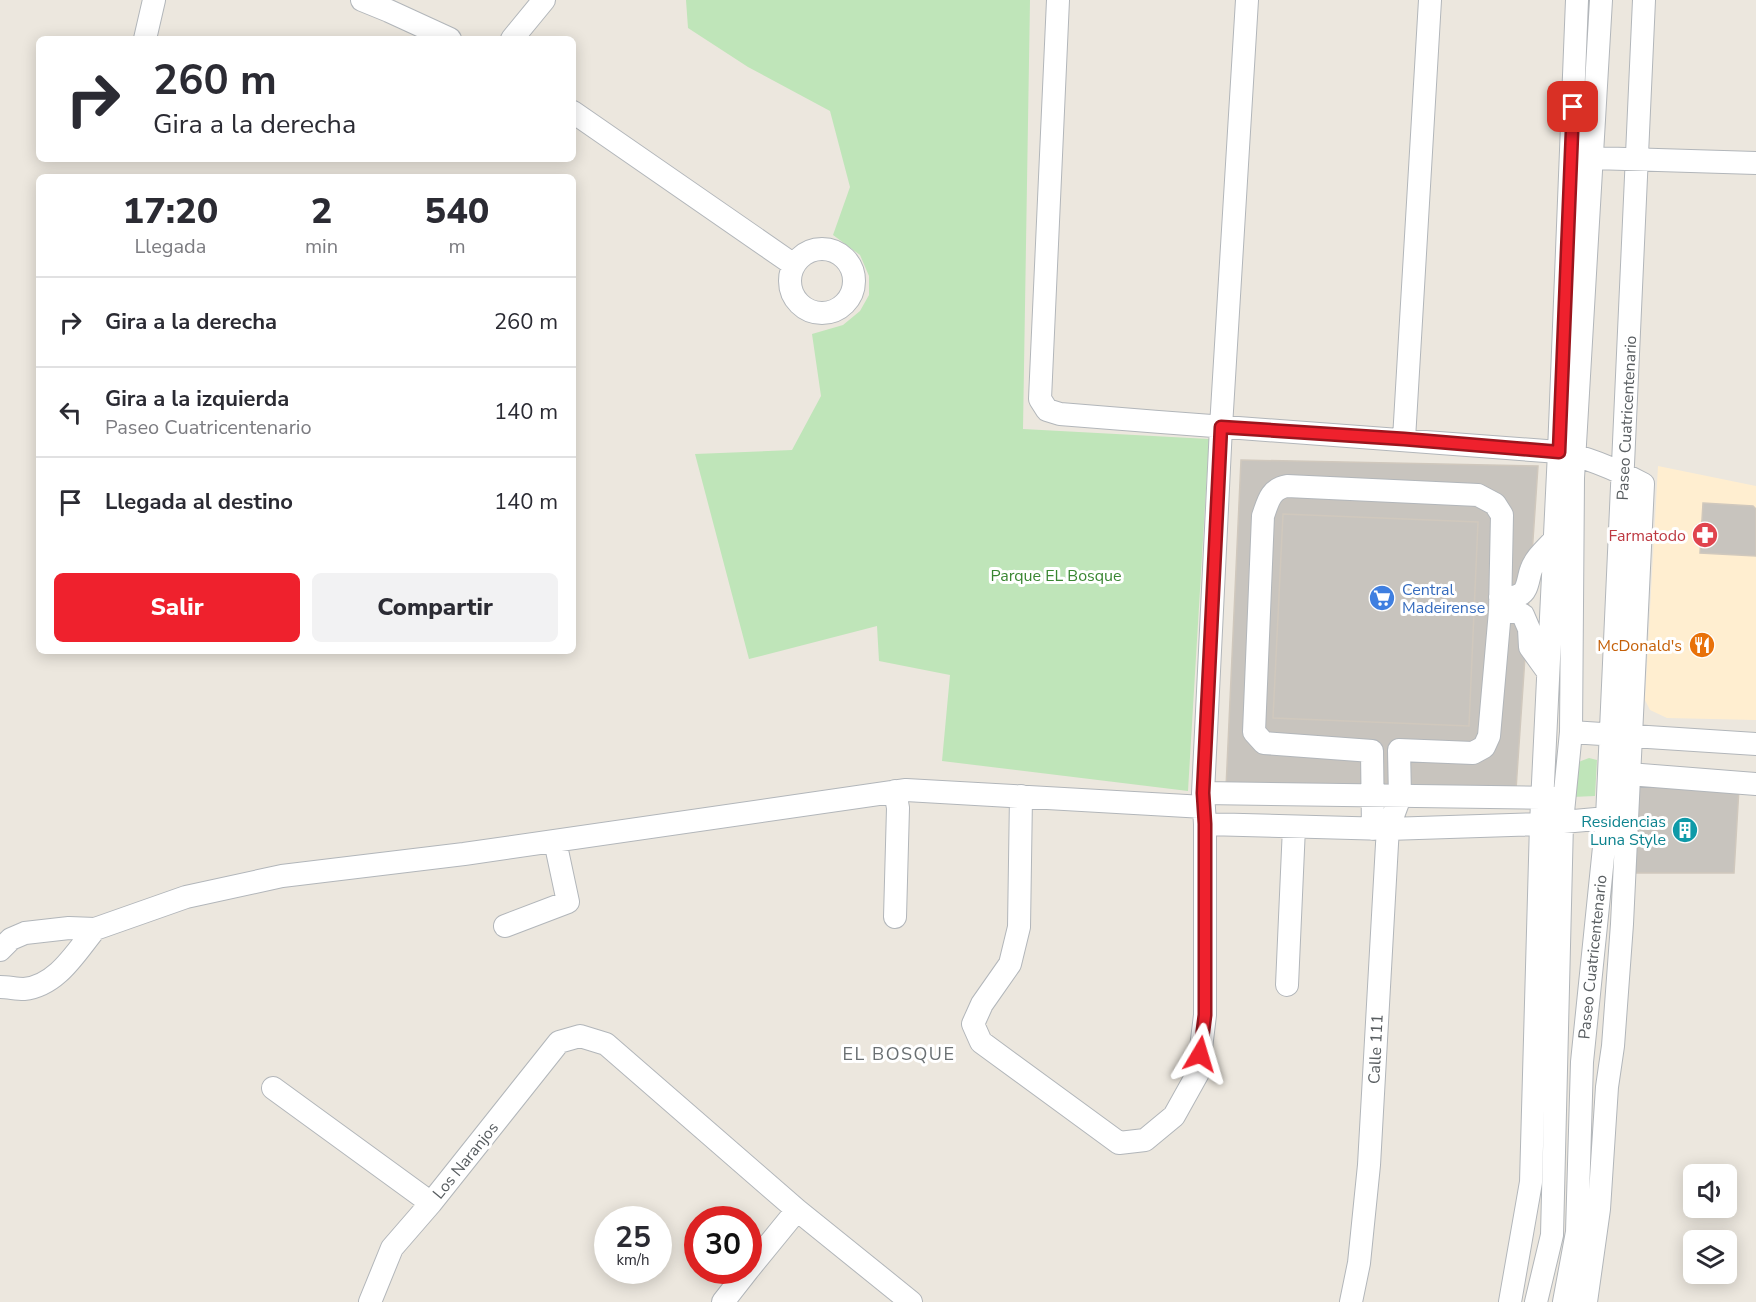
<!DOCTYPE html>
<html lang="es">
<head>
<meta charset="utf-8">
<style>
	:root { --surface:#fff; --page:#f2f2f3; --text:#2b2b33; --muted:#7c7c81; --line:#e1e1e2; --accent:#ef212d }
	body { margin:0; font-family:"Nunito Sans",sans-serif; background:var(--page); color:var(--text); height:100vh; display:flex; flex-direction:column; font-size:22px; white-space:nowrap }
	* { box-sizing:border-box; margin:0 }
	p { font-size:20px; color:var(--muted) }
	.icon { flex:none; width:33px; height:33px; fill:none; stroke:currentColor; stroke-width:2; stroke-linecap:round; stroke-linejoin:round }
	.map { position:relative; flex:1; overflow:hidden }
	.drawer { position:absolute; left:36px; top:174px; width:540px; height:480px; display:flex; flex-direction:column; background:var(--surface); border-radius:9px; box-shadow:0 3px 15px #0003 }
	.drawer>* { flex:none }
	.banner { position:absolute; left:36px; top:36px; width:540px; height:126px; border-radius:9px; box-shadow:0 3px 15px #0003; background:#fff; color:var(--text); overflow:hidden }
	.tools { position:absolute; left:1683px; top:1164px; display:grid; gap:12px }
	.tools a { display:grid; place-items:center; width:54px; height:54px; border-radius:9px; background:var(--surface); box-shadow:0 3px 15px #0003; font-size:30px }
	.speed { position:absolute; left:594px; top:1206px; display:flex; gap:12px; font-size:30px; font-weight:700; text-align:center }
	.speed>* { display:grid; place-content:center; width:78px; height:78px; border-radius:50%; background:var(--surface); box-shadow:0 3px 15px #0003; line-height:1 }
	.speed small { font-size:15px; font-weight:400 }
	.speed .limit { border:9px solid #d22; background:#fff; color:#111 }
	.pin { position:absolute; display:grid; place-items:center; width:51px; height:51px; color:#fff; margin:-26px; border-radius:12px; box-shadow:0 3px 9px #0006 }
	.me { position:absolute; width:66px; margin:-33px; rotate:7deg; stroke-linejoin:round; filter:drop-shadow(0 0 4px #0008) }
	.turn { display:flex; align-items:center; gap:21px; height:126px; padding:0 18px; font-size:27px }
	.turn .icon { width:78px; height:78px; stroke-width:2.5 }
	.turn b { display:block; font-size:42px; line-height:51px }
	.eta { display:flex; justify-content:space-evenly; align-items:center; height:102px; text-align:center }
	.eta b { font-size:36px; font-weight:800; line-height:42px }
	.cta { display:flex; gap:12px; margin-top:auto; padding:12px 18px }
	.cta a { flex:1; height:69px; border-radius:9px; background:var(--accent); color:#fff; font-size:24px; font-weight:800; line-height:69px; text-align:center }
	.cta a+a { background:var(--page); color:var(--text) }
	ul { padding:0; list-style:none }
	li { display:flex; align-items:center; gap:18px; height:90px; padding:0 18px; border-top:2px solid var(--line) }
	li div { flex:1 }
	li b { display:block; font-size:22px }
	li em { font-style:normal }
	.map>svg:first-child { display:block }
	.commercial { fill:#ffeed0 }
	.green { fill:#bfe5b9 }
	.building { fill:#c8c4be; stroke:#d0c8bd; stroke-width:1.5 }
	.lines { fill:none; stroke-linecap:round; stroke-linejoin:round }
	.minor-casing { stroke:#b2b6ba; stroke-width:24 }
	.minor { stroke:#fff; stroke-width:22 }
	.route-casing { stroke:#9b151d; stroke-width:15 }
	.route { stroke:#ef212d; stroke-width:10 }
	.labels { text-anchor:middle; stroke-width:6; stroke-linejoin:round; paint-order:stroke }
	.street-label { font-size:16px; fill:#585d60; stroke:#fff }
	.health-label { font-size:16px; fill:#be3a42; stroke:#fff; text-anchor:end }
	.park-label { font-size:16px; fill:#398631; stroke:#fff }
	.shop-label { font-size:16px; fill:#366cbe; stroke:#fff; text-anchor:start }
	.food-label { font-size:16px; fill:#c56008; stroke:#fff; text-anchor:end }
	.culture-label { font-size:16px; fill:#0d838f; stroke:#fff; text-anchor:end }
	.neighbourhood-label { font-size:18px; letter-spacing:1.5px; fill:#696f72; stroke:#fff }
</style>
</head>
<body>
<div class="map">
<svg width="1756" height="1302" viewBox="0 0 1756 1302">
	<rect width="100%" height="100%" fill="#ece7de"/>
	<path class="commercial" d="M1658,466L1756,486V720L1667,718L1650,710L1645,700Z"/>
	<path class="green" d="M686,0H1030L1023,429L1209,439L1188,791L942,761L950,675L879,661L877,626L749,659L695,454L792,450L821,396L812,334L843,325L860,311L869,295V276L860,255L833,235L850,187L830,111L748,67L688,28Z
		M1589,758L1597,760L1595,796L1572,797L1573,766L1581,761Z"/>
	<path class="building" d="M1241,460L1538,466L1516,789L1226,788Z
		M1703,503L1753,506L1756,509V556L1700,553Z
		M1283,514L1478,522L1469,726L1273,718Z
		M1639,782L1739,788L1734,873H1628Z"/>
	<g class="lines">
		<g class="minor-casing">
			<path id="minor" d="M362,0L389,11L450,39
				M1058,0L1040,399L1047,410L1060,414C1226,428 1392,438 1559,452C1588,457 1617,470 1643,484L1622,924L1613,1046L1607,1087L1599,1209L1586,1302
				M145,39L154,0
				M512,39L544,0
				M573,112L794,265
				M1593,158L1756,163
				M790 281a32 32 0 1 1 64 0a32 32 0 1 1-64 0Z
				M1404,439L1430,0
				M1500,597C1505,597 1514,598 1519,595C1528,592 1528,578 1531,570C1535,558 1546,549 1555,539
				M1500,611L1517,612L1523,615L1529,629L1530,647L1548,672
				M1571,732L1756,744
				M1616,773L1756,784
				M1203,793L1557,798
				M1021,796L1019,927L1010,964L982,1004L973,1024L981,1042L1119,1143L1145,1140L1174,1116L1198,1073L1205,1015V824L1203,793L1221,427L1247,0
				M1205,824L1388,829L1541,824L1607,818
				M895,917L898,808L895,791
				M505,926L568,902L555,841
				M0,950L11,939L25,933L69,928L95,929L186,897L282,876L464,854L906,790L1204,807
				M1287,985L1294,827
				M0,987C8,987 16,989 24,989C57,986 76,952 95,929
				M273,1088L431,1203
				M748,1270L797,1210
				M370,1302L392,1248L431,1203L559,1042L580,1036L606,1044L797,1210L911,1302
				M723,1302L748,1270
				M1351,1302L1359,1263L1369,1165L1387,844L1388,829L1400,797L1399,750L1473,753L1484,747L1489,736L1500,611L1502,515L1495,504L1478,495L1287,486C1270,489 1268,502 1263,516L1254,732L1264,743L1372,751L1373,829
				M1510,1302L1531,1182L1541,824L1559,452L1577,0
				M1536,1302L1552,1235L1562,822L1571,732L1573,478L1601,0
				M1564,1302L1577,1232L1582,1062L1607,818L1644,0"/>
		</g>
		<use href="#minor" class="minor"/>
	</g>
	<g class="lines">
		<g class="route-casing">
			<path id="route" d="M1200,1054L1205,1015V824L1203,793L1221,427L1404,439L1559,452L1573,107"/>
		</g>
		<use href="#route" class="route"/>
	</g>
	<defs>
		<g id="pharmacy-disc" transform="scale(1.35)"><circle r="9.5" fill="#e0444e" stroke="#fff"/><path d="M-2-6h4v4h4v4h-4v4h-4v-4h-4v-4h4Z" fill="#fff"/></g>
		<g id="supermarket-disc" transform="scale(1.35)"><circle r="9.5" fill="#3f7fe0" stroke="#fff"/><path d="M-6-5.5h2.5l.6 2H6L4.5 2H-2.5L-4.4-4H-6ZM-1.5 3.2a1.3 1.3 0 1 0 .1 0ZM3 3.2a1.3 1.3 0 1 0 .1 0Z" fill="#fff"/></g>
		<g id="restaurant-disc" transform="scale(1.35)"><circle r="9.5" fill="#e8710a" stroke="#fff"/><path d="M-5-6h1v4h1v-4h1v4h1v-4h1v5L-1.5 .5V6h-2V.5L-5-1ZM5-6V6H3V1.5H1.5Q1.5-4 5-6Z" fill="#fff"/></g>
		<g id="building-disc" transform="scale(1.35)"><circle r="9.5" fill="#0f9aa8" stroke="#fff"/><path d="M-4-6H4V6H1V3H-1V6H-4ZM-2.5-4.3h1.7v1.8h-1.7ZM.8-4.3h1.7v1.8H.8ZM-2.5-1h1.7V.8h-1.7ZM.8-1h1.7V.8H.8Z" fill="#fff"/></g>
	</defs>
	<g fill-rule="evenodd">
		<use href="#pharmacy-disc" x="1705" y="535"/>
		<use href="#supermarket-disc" x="1382" y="598"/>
		<use href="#restaurant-disc" x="1702" y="645"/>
		<use href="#building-disc" x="1685" y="830"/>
	</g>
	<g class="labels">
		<g class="street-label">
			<text transform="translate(1626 418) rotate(-87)" y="6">Paseo Cuatricentenario</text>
			<text transform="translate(1592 957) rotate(-84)" y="6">Paseo Cuatricentenario</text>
			<text transform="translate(1375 1049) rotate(-87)" y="6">Calle 111</text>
			<text transform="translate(465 1160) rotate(-51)" y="6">Los Naranjos</text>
		</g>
		<g class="health-label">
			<text x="1686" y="541">Farmatodo</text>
		</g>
		<g class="park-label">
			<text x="1056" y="581">Parque EL Bosque</text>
		</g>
		<g class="shop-label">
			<text x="1402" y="595">Central<tspan x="1402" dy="18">Madeirense</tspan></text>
		</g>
		<g class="food-label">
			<text x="1682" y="651">McDonald's</text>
		</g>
		<g class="culture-label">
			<text x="1666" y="827">Residencias<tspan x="1666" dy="18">Luna Style</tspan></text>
		</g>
		<g class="neighbourhood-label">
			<text x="899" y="1060">EL BOSQUE</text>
		</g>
	</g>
</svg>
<div class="tools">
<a><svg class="icon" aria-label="sound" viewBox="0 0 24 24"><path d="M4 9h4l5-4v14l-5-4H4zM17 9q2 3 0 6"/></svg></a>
<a><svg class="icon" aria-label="layers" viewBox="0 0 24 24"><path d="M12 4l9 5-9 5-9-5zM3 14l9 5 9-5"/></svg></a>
</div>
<div class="speed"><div>25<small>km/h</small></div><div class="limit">30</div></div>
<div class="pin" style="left:1573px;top:107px;background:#d93025"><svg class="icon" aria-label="arrive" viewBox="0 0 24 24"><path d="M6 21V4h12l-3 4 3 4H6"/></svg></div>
<svg class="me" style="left:1200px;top:1054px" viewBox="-20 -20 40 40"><path d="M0-17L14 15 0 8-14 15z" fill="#ef212d" stroke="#fff" stroke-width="4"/></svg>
<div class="banner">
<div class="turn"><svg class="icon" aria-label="right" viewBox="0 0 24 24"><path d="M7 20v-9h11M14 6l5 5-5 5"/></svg><div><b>260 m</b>Gira a la derecha</div></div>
</div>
<section class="drawer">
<div class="eta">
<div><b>17:20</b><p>Llegada</p></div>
<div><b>2</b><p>min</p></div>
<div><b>540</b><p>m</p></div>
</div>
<ul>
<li><svg class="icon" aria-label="right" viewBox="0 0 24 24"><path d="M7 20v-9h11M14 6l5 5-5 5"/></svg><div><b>Gira a la derecha</b></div><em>260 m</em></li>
<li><svg class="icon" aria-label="left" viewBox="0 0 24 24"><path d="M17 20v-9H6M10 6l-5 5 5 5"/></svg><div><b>Gira a la izquierda</b><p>Paseo Cuatricentenario</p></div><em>140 m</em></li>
<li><svg class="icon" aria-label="arrive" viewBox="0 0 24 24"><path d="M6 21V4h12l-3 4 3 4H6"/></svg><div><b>Llegada al destino</b></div><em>140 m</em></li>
</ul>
<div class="cta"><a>Salir</a><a>Compartir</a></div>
</section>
</div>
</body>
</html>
